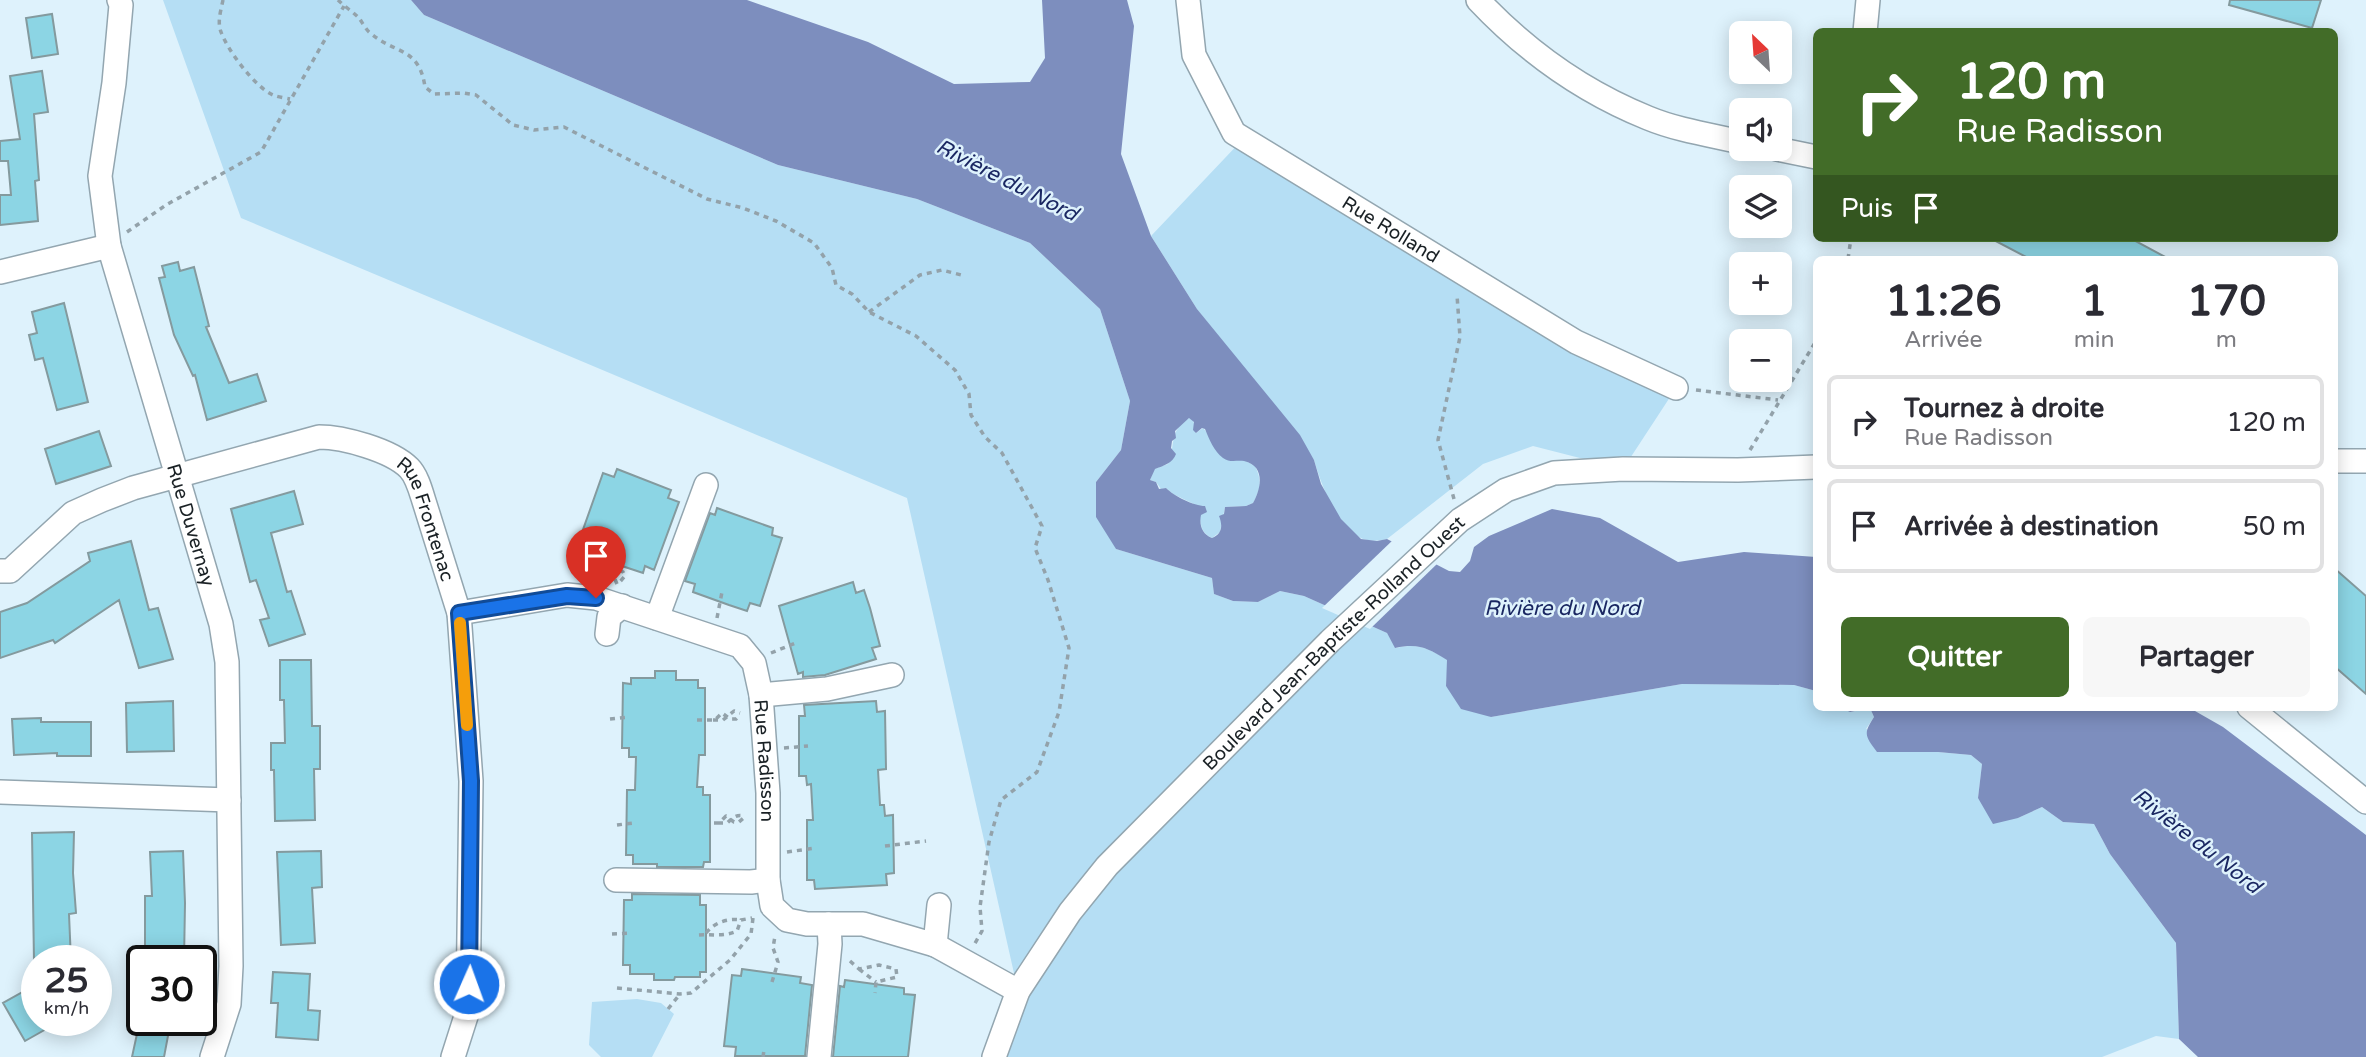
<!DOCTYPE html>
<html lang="fr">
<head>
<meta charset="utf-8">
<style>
	:root { --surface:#fff; --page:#f7f7f7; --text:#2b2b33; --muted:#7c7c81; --line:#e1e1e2; --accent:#426c28 }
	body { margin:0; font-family:"Varela Round",sans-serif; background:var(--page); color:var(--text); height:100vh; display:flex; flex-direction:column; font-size:26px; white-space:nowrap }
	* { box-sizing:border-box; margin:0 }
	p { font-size:23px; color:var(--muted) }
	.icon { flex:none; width:38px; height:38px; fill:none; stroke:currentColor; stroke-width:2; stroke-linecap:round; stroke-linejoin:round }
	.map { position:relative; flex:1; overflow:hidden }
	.drawer { position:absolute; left:1813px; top:256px; width:525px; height:455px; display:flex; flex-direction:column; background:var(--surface); border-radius:10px; box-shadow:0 4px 18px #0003 }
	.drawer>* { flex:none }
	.banner { position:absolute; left:1813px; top:28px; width:525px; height:214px; border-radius:10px; box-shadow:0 4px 18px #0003; background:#426c28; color:#fff; overflow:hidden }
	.needle { width:46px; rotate:335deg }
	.buttons { position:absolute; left:1729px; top:21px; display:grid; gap:14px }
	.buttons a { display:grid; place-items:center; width:63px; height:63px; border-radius:10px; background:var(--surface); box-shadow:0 4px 18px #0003; font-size:35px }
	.speed { position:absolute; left:21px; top:945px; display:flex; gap:14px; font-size:35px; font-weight:700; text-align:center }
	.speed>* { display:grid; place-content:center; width:91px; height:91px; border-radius:50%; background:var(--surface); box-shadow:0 4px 18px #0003; line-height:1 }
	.speed small { font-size:18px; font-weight:400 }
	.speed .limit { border:4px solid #111; border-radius:10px; background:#fff; color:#111 }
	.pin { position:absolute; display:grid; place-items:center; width:60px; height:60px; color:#fff; margin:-72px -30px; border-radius:50% 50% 50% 0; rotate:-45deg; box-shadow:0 0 7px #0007 }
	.pin .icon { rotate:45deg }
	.me { position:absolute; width:77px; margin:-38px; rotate:2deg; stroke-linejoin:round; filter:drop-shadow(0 0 5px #0008) }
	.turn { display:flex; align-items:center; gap:24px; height:147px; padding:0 28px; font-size:32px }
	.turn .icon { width:91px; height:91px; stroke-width:2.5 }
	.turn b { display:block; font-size:49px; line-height:60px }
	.then { display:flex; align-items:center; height:66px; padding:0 28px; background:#0003; gap:14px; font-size:26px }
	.eta { display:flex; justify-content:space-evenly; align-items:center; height:119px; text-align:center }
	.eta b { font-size:42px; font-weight:800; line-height:49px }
	.primary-button { display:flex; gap:14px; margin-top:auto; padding:14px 28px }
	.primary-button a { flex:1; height:80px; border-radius:10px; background:var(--accent); color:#fff; font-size:28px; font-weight:800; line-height:80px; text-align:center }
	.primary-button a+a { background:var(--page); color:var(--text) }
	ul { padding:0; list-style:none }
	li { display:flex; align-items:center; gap:21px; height:94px; margin:0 14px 10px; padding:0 14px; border:4px solid var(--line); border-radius:10px }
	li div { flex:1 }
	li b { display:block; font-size:26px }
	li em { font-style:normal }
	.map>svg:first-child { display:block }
	.green { fill:#b5def4 }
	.water { fill:#7d8ebe; fill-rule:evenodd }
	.pier { fill:#def2fc }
	.building { fill:#8cd5e4; stroke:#849a9e; stroke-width:2 }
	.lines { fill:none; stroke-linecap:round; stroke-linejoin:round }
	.minor-casing { stroke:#93a6b0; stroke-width:26 }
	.path { stroke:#93a2aa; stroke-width:3.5; stroke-dasharray:5 5; stroke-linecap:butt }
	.minor { stroke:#fff; stroke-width:23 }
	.route-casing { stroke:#114b97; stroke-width:18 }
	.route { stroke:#1a73e8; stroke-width:12 }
	.slow { stroke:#f59e0b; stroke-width:12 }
	.labels { text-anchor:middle; stroke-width:5; stroke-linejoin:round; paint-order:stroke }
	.street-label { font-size:19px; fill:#1a2125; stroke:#def2fc }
	.water-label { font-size:21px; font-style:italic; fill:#1a2762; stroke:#def2fc }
</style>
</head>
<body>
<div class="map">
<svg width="2366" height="1057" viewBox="0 0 2366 1057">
	<rect width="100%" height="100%" fill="#def2fc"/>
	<path class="green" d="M163,0H411L424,15L778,165L917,199L1030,243L1100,309L1130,401L1121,450L1096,482L1116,549L1212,578L1214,594L1233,601L1258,602L1280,591L1304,596L1387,633L1396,648C1419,643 1427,648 1448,660L1446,686L1491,717L1682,684L1794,685L1816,691V707H1840L1851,712L1870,708L1874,717L1866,729L1938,752L1971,755L1982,764L1978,798L2018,818L2042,807L2063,822L2094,824L2110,854L2176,943L2179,1039L2156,1036L2102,1057H989L1018,991L907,498L241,218Z
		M1243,139L1676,388L1623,469L1533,446L1483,464L1387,539C1378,541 1367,542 1359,537C1335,521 1322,487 1314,460L1197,309L1151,236Z
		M1189,418L1193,419L1196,433L1203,428C1216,445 1236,455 1255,466C1262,480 1261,489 1253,503L1246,506L1225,507L1220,532L1212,538C1197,531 1202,519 1198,506L1173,494L1166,488L1161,489L1156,482L1150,480L1154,469L1168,464C1176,446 1168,431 1189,418Z
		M637,999L661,1003L674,1014L652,1057H601L589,1045L592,1002Z"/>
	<path class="water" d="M411,0H747L868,42L954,84L1030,82L1045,58L1042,0H1127L1134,26L1121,154L1151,236L1197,309L1300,435L1314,460L1321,484L1341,519L1361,539L1377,541L1387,539L1449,571L1460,572L1470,561L1474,547L1489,536L1552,509L1600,518L1678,562L1744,552L1816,557V691L1794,685L1682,684L1491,717L1461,709L1446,686L1447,660C1427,648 1419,643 1395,648L1387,633L1304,596L1280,591L1258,602L1233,601L1214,594L1212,578L1116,549L1096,517V482L1121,450L1130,401L1100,309L1030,243L917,199L778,165L424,15ZM1189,418L1194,422L1193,430L1196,433L1202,428L1205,429C1209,439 1214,451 1223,458C1230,463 1236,460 1244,461C1266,466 1261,489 1253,503L1246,506L1225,507L1224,514L1219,516C1223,526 1222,534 1212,538C1202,534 1199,525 1201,515L1207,512L1205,506C1194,506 1174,496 1166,488L1159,489L1156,482L1150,480L1155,469C1163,466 1173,463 1176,454L1171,448L1172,441L1176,438L1175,431Z
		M1840,707H2188L2223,727L2366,835V1057H2198L2179,1039L2176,943L2110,854L2094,824L2063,822L2042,807L2018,818L1993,824L1978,798L1982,764L1971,755L1938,752H1877C1865,736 1863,734 1874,717L1870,708L1850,712Z"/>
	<path class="pier" d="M1394,539L1439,562L1370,629L1322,608Z"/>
	<path class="building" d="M2230,0H2321L2312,28L2229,5Z
		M52,14L58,54L32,58L26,18Z
		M42,71L48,112L34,114L39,180L35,181L38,221L0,225V195H11L8,161H0V141L20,139L10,76Z
		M1990,238H2130L2169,259H2030Z
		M178,262L180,271L194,267L209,326L206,327L229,383L257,374L266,401L207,420L195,375L193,376L174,335L159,278L165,277L162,266Z
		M64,303L88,402L57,410L43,358L35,360L29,335L37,333L32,312Z
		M99,431L111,466L56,484L45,449Z
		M617,469L671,490L668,498L679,502L654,570L645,566L643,573L622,566L623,563L587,551L590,545L579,541L603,473L614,477Z
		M294,491L303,524L271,533L287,592L291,591L305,634L269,646L260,620L269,618L256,580L250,582L231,509Z
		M717,508L773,528L772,535L782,538L760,606L750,603L747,611L729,605L693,592L695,584L685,581L710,513L715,515Z
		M131,541L149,610L158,608L173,659L139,668L119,600L55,643L53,640L0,658V612L27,603L90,561L88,553Z
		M2334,568L2366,596V694L2334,666Z
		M853,582L856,593L864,590L870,608L880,646L872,648L876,659L825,675L803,677V672L798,674L779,606Z
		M280,660H311L312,726H320V769H314L315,820L275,821L274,770H271V743H285L284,700H280Z
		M655,671H676V680H698V688H705V755H699L697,787H703V795H710V862H704L703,867H657V864H633V855H626L627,790H635L636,757H629V748H622L623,683L631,684V678H655Z
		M173,701L174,751L127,752L126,703Z
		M876,701L877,712L885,711L886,769L878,770L880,805H884L885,816L893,815L894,873L886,874L887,885L815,889L814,880H807V820H813L811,784L807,785L806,776H799V716H805L804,705Z
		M41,718V722H91V756H57V753L14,755L12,719Z
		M74,832L73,873L76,913L69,914L71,961H34L32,833Z
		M183,851L185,903L184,961H145V896H152L150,852Z
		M321,851L322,887L312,888L315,943L281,945L277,852Z
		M632,894L700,895V905H706V972H700V977H675L674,980H654V974H630V965H623L624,900H632Z
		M742,969L801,977L800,983L812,985L805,1056H735L736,1047L724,1046L732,975L741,976Z
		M273,972L310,974L308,1010L320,1011L318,1040L276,1037L278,1003H271Z
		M845,980L904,988V994L915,995L908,1057H833L840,986L844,987Z
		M37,984V1020H62L25,1041L3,1003Z
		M140,1020H171L164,1057H132Z"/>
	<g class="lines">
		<g class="minor-casing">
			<g id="minor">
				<path id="s1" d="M119,0L121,5L114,83L100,176L109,246L221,624L227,662L231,966L229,1004L212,1057"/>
				<path id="s2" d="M1188,0L1194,55L1234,133L1576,342L1676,388"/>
				<path d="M1478,0C1527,52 1581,91 1648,118C1677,130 1710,135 1741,142"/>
				<path d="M1865,32L1868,0"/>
				<path d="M1777,149L1816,157"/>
				<path d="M0,272L109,246"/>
				<path d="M2334,461H2366"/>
				<path id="s3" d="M0,571H10L73,513L102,500L133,488L319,437C343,437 391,450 409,468C416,475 420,488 423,498L459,613L471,781L468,1010L453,1057"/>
				<path id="s4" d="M459,613L567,595L596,598L740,646L754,663L761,695L768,793V880L772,906L787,920L807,924H863L935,945L1018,991"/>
				<path d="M657,618L706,485"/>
				<path d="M607,634L609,617L622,606"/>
				<path d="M761,695L827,689L892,675"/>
				<path d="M2249,707L2366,802"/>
				<path d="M0,792L229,800"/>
				<path d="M616,880L751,882L768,880"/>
				<path d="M935,945L939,905"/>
				<path d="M819,1057L830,944L829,924"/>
				<path id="s5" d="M994,1057L1018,991L1070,912L1107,866L1330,641L1460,520L1506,490L1554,473L1623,469L1738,470L1816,467"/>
			</g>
		</g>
		<path class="path" d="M223,0C221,10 217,22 221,32C228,51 255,87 273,95C278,97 285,98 290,99
			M338,0C344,6 353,12 359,18C362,22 365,28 369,32C395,55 419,46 425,87L434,94L464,93L476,95L513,125L534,130L564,127L707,199L743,208L776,221L814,243L832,268L836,285L852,294L869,312L916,336L955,370L969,394L971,415L985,437L1002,453L1042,526L1035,548L1048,580L1069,648L1059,712L1037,772L1001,800L989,842L980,907L982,931L974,945
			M127,232L166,205L261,152L344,6
			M1848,259L1851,238
			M869,312L920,275L942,270L965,276
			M1696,390L1778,400
			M1750,450L1816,341
			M1454,499L1438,440L1460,337L1457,295
			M617,584C613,575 612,572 616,563L614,556L616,553L614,556L603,560L608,569C614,570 618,569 623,572L625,576L618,584
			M717,618L722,592
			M771,653L798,642
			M610,719L629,717
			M697,720H715L722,713L730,719H736L740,715
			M713,720H723L734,711L740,713
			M784,748L808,746
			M714,823H719L726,816L734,822H739L746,816
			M718,823H727C734,817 736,814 745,816
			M617,825L633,823
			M885,846L926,841
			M787,852L816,848
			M706,933C715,922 728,918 741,920
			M612,934L630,933
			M699,935C713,934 724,937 737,931L741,920L752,918
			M850,961L859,969L879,965L896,969L897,977L876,982L875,993
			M859,969L876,982
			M772,982L778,962L773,948L775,936
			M617,988L680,994L691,993L730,960L751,934L753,918
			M668,1009L680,994
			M763,1057L764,1050"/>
		<use href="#minor" class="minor"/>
	</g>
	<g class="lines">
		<g class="route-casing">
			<path id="route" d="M469,984L471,781L459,613L567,596L596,598"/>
		</g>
		<use href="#route" class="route"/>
		<path class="slow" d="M460,623L467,725"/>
	</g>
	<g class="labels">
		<g class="street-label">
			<text dy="7" stroke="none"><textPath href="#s2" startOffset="327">Rue Rolland</textPath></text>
			<text dy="7" stroke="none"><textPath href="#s3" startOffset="504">Rue Frontenac</textPath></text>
			<text dy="7" stroke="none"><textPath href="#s1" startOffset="539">Rue Duvernay</textPath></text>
			<text dy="7" stroke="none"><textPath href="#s5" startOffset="542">Boulevard Jean-Baptiste-Rolland Ouest</textPath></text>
			<text dy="7" stroke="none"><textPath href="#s4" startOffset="411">Rue Radisson</textPath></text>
		</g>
		<g class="water-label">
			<text transform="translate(1007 180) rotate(27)" y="7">Rivière du Nord</text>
			<text x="1562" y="615">Rivière du Nord</text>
			<text transform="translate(2197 841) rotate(38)" y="7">Rivière du Nord</text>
		</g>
	</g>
</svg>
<div class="buttons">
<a><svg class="needle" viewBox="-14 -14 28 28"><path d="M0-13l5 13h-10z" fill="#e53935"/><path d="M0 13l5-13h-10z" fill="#7c7c81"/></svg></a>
<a><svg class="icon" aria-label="sound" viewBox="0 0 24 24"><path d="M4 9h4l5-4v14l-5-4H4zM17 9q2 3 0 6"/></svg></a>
<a><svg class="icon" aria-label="layers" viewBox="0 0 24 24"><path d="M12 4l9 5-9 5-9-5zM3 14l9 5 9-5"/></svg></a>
<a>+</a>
<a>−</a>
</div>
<div class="speed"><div>25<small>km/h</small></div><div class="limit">30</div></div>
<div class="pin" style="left:596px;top:598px;background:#d93025"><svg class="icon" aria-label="arrive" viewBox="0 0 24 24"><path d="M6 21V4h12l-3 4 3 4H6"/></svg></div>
<svg class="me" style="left:469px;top:984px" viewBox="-20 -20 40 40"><circle r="17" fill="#1a73e8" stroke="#fff" stroke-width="3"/><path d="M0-11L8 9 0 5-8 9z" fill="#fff"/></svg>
<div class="banner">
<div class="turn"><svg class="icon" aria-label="right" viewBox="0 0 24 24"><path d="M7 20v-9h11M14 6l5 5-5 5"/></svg><div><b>120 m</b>Rue Radisson</div></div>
<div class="then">Puis<svg class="icon" aria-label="arrive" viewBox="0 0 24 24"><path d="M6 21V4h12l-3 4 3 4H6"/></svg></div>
</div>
<section class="drawer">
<div class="eta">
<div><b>11:26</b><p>Arrivée</p></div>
<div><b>1</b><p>min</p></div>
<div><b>170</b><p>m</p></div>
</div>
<ul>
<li><svg class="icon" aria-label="right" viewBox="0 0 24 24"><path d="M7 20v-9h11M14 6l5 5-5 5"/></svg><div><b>Tournez à droite</b><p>Rue Radisson</p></div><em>120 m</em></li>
<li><svg class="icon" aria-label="arrive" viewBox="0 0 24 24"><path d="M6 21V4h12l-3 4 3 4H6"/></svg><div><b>Arrivée à destination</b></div><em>50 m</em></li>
</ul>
<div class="primary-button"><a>Quitter</a><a>Partager</a></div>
</section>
</div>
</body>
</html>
